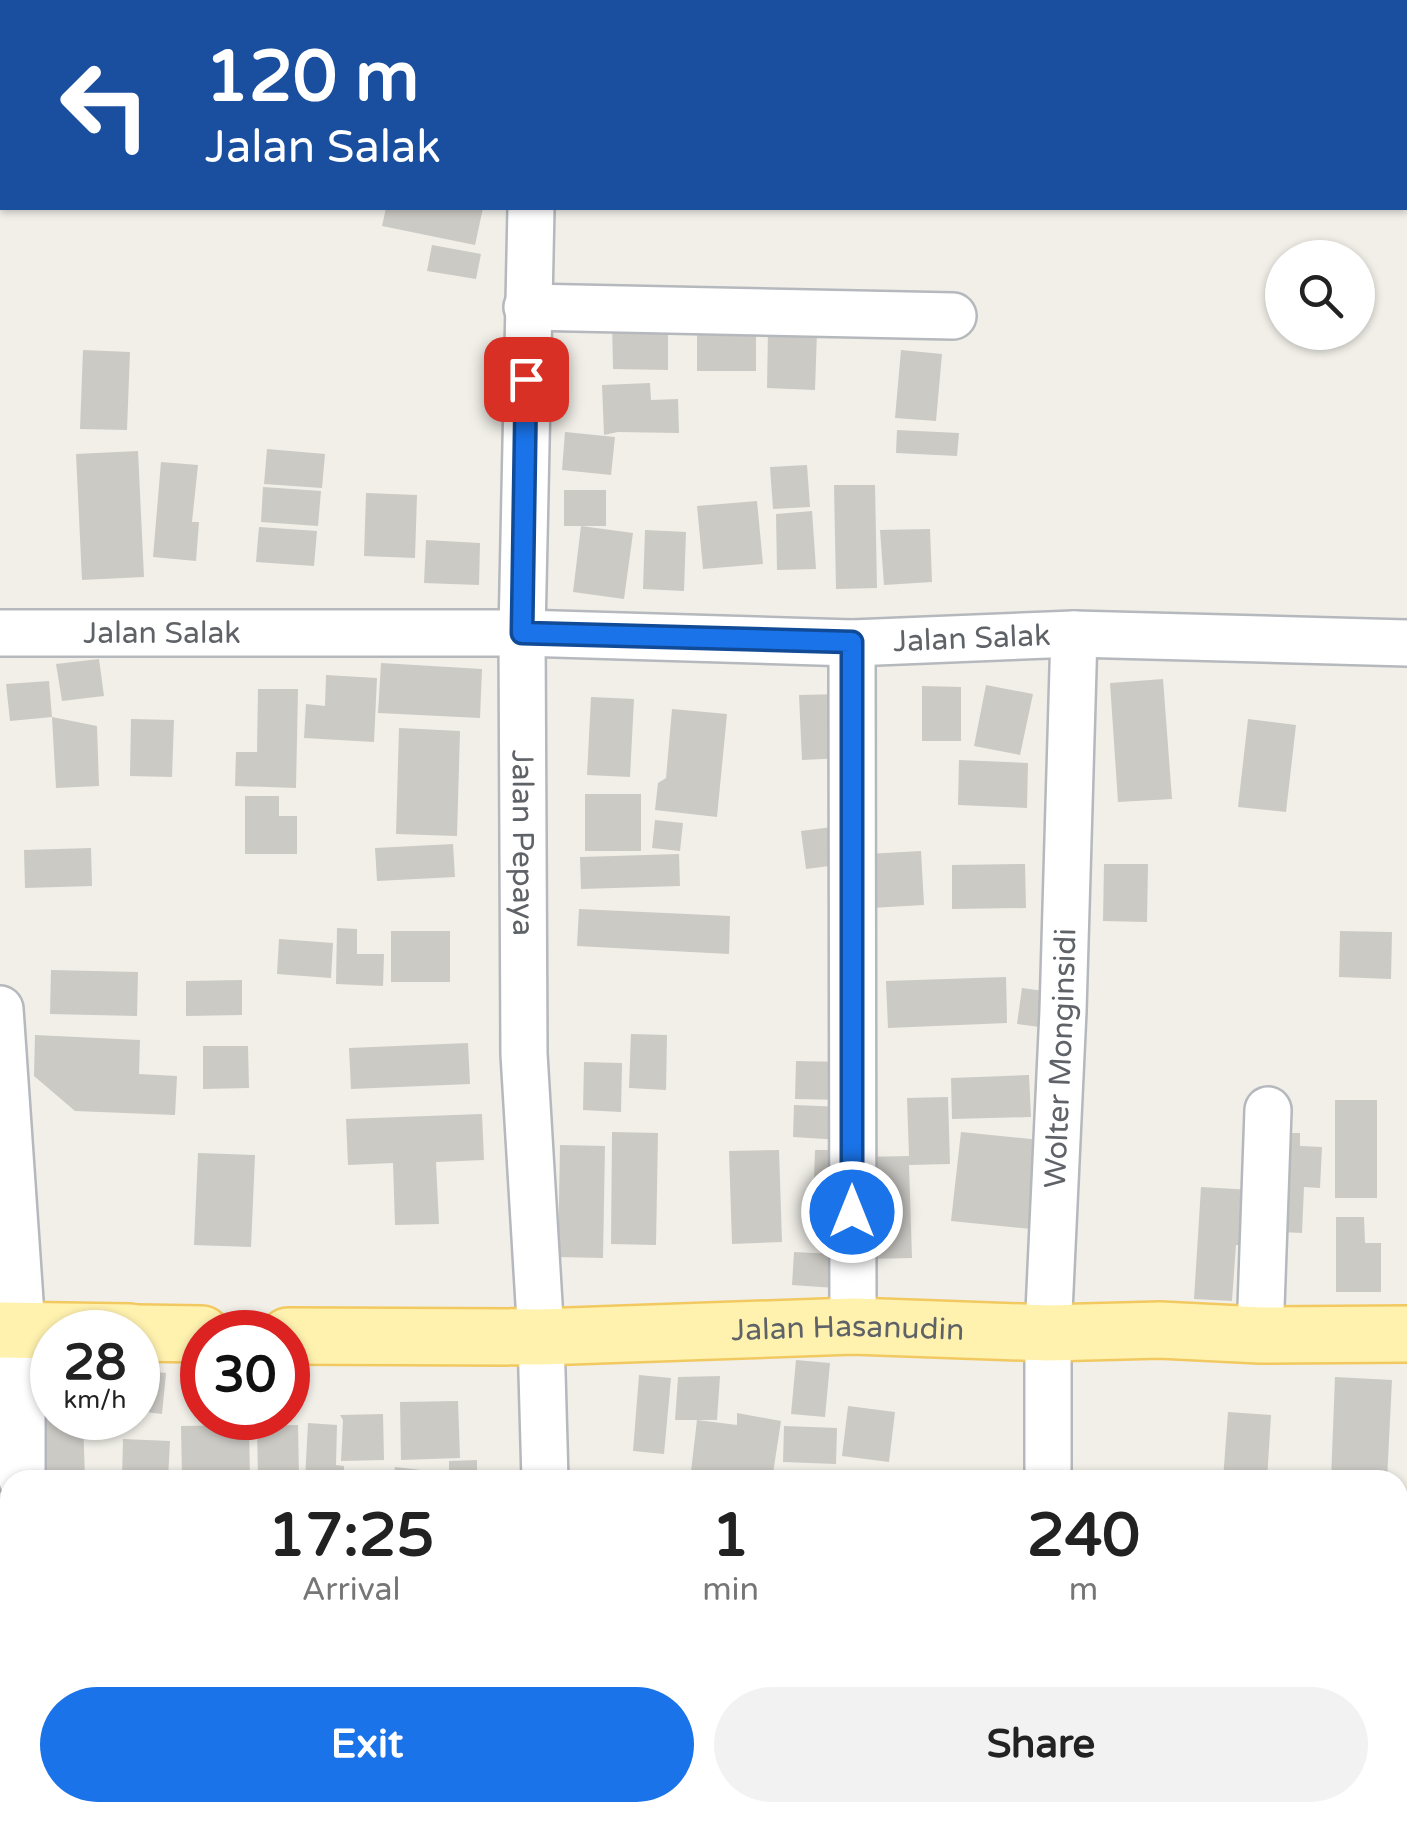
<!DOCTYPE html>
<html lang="en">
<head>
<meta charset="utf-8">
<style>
	:root { --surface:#fff; --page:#f2f2f2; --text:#222; --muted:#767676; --accent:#1a73e8 }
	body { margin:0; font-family:"Varela Round",sans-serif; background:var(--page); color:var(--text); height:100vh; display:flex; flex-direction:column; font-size:38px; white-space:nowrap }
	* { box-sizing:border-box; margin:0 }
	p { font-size:32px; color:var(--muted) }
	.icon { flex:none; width:55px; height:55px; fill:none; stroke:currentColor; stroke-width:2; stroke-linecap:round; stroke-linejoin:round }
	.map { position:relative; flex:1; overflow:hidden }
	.drawer { position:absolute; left:0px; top:1470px; width:1408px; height:352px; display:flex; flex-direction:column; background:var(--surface); border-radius:30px 30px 0 0; box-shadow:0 2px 8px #0004 }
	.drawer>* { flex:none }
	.hud { position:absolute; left:0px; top:0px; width:1408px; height:210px; box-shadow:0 2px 8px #0004; background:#1a4fa0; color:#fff; overflow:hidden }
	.buttons { position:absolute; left:1265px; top:240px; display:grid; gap:20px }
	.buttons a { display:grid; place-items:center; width:110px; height:110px; border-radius:50%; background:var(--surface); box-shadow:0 2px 8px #0004; font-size:50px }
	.speed { position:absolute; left:30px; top:1310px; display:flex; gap:20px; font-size:50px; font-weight:700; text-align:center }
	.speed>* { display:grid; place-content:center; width:130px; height:130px; border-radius:50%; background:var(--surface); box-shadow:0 2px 8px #0004; line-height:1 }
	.speed small { font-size:25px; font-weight:400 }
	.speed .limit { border:15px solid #d22; background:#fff; color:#111 }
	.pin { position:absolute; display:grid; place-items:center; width:85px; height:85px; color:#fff; margin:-42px; border-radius:20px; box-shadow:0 5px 15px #0006 }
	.me { position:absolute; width:110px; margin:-55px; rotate:0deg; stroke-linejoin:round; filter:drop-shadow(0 0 8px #0008) }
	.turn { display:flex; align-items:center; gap:35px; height:210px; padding:0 40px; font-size:45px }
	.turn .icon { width:130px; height:130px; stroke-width:2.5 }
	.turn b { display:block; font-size:70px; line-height:85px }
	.eta { display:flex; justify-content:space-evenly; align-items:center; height:170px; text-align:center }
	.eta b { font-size:60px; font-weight:800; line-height:70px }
	.cta { display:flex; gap:20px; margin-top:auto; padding:20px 40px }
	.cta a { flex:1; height:115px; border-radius:60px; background:var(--accent); color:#fff; font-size:40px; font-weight:800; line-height:115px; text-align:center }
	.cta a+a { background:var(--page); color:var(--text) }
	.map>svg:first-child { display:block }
	.building { fill:#cccac5 }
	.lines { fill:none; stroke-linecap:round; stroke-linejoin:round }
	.minor-casing { stroke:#b5b8bc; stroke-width:50 }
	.major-casing { stroke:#f2c960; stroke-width:60 }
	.minor { stroke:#fff; stroke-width:45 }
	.major { stroke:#fff2af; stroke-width:55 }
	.route-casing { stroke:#114b97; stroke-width:25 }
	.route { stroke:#1a73e8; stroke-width:18 }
	.labels { text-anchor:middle; stroke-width:8; stroke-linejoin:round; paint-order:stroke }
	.street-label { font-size:30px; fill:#5f6368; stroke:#fff }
</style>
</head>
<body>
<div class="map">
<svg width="1407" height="1821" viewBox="0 0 1407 1821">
	<rect width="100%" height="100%" fill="#f1efe8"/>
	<path class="building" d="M386,208H483L475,245L382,226Z
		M432,245L481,254L476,279L427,271Z
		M612,321H668V370L613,369Z
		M768,329L817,331L815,390L767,388Z
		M697,331L756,332V371H697Z
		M83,350L130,352L127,430L80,429Z
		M901,350L942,354L936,421L895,418Z
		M650,383L651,400L678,399L679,433L618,432L604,435L602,385Z
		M897,430L959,433L957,456L896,453Z
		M565,432L615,437L611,475L562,470Z
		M267,449L325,454L322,488L264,484Z
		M138,451L144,577L82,580L76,454Z
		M161,462L198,465L192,522H199L196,561L153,557Z
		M807,465L810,507L773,509L770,467Z
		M834,485H875L877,588L836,589Z
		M263,487L321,491L318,526L261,522Z
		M564,490H606V526H564Z
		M366,493L417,495L415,558L364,556Z
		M757,501L763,564L703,569L697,506Z
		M812,511L816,569L777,570L776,514Z
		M581,526L633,533L624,599L573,592Z
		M259,527L317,531L314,566L256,562Z
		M930,529L932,582L884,585L880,530Z
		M645,530L686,532L684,591L643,589Z
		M426,540L480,543L479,585L424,583Z
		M99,659L104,696L62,701L56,664Z
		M381,663L482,669L480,718L378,713Z
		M326,675L377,678L374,742L304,738L306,704L325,706Z
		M1163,679L1172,799L1118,802L1110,683Z
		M49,681L52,717L10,721L6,684Z
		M986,685L1033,694L1020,755L974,746Z
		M922,686L961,687V741H922Z
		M258,689H298L296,788L235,786L236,752H257Z
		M842,694L845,758L802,760L799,695Z
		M591,697L634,699L630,777L587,775Z
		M672,709L727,714L717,817L655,810L658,783L666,778Z
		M52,717L97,726L99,786L56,788Z
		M131,719L174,720L172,777L130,776Z
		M1248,719L1296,725L1286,812L1238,807Z
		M399,728L460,731L457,836L396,834Z
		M959,760L1028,763L1027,808L958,805Z
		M585,794H641V851H585Z
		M245,796H279V816H297V854H245Z
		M655,820L683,823L680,851L652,848Z
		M840,826L845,864L806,869L801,831Z
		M453,844L455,877L377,881L375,848Z
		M91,848L92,886L25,888L24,850Z
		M921,851L924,905L871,908L867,854Z
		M679,854L680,886L581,889L580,857Z
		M1025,864L1026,908L952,909V865Z
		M1104,864H1148L1147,922L1103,921Z
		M579,909L730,916L729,954L577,946Z
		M337,928L357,929V954H384L383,986L336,984Z
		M391,931H450V982H391Z
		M1340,931L1392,932L1391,979L1339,977Z
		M279,939L333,943L331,978L277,974Z
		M51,970L138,972L137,1016L50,1014Z
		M1006,977L1007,1023L888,1028L886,981Z
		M242,980V1015L186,1016V981Z
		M1022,988L1051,992L1047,1028L1017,1024Z
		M631,1034L667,1035L666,1090L629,1088Z
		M35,1035L140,1040L139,1074L177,1076L175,1115L75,1111L34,1076Z
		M468,1043L470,1084L351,1089L349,1048Z
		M203,1046H248L249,1088L203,1089Z
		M796,1061L846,1062L845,1100L795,1099Z
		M584,1062L622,1063L621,1112L583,1110Z
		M1029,1075L1031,1117L952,1119L951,1078Z
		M948,1097L950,1164L909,1165L912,1258L865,1259L862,1157L909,1156L907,1098Z
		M1335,1100H1377V1198H1335Z
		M794,1105L843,1107L841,1140L793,1137Z
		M482,1114L484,1160L436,1162L439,1224L395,1225L393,1163L348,1165L346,1119Z
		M612,1132L658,1133L656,1245L611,1244Z
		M961,1132L1041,1140L1031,1229L951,1221Z
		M1283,1133H1300V1146L1322,1147L1320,1188L1304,1187L1302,1233L1280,1232Z
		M560,1145L605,1146L603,1258L558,1257Z
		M779,1150L782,1242L732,1244L729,1151Z
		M815,1150H846L844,1242L812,1241Z
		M198,1153L255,1155L251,1247L194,1245Z
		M1201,1187L1252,1190L1248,1246L1236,1245L1232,1301L1194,1299Z
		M1336,1217H1364L1365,1243H1381V1292H1336Z
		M794,1252L837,1254L835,1288L792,1285Z
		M796,1360L830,1363L825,1417L791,1414Z
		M138,1370L166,1373L162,1414L138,1411Z
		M639,1375L671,1378L664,1454L633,1451Z
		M720,1376L717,1420H697L737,1425V1413L781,1421L772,1480H690L697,1420H675L678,1377Z
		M1335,1377L1392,1380L1387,1480H1331Z
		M24,1396H52V1418H83L85,1480H49L48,1471L26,1472Z
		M458,1401L460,1458L401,1460L400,1402Z
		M848,1406L895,1412L889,1462L842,1456Z
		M1228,1412L1271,1415L1267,1480H1223Z
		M383,1414L384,1460L341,1461L343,1420L340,1415Z
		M308,1423L337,1425L336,1465L344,1466V1480H305Z
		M249,1425L250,1480H182L181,1426Z
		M298,1425L299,1477L258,1478L257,1426Z
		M784,1426L837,1428L836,1464L783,1462Z
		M123,1439L170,1441L168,1480H122Z
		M477,1460V1480H449V1461Z
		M395,1467L430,1471V1480H393Z
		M1398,1599H1407V1694H1398Z
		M350,1812H396L394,1821H349Z
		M402,1812H480L479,1821H402Z
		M652,1812H680L714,1821H651Z
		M903,1812H990V1821H904Z"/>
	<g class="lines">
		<g class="minor-casing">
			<g id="minor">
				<path d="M566,0L567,2"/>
				<path id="s1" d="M531,208L522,633L524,1054L541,1337L545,1480"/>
				<path d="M527,307L953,316"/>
				<path id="s2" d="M0,633H522L852,643L1074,634L1407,643"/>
				<path d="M852,643L853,1326"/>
				<path d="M0,1009L22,1330V1480"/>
				<path d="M1260,1335L1268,1110"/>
				<path id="s3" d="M1048,1480V1333L1063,1011L1074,634"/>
				<path d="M0,1666H10"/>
				<path d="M18,1821L19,1812"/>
				<path d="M542,1821L543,1812"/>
				<path d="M1047,1821V1812"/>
			</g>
		</g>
		<g class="major-casing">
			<g id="major">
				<path d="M0,1330L130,1332"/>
				<path d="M138,1333L202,1334"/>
				<path id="s4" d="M288,1336L541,1337L853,1326L1048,1333L1160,1330L1260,1335L1407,1334"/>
			</g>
		</g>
		<use href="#minor" class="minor"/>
		<use href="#major" class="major"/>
	</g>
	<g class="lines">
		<g class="route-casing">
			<path id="route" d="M526,379L522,633L852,642V1212"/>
		</g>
		<use href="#route" class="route"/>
	</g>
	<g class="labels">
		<g class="street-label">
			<text dy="10" stroke="none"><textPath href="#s2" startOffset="162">Jalan Salak</textPath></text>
			<text dy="10" stroke="none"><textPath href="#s2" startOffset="972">Jalan Salak</textPath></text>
			<text dy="10" stroke="none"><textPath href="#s1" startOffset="635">Jalan Pepaya</textPath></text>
			<text dy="10" stroke="none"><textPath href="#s3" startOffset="422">Wolter Monginsidi</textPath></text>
			<text dy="10" stroke="none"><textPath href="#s4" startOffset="560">Jalan Hasanudin</textPath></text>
		</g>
	</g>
</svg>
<div class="buttons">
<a><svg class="icon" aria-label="search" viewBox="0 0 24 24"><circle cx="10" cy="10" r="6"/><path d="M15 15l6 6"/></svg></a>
</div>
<div class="speed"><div>28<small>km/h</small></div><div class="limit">30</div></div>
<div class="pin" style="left:526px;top:379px;background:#d93025"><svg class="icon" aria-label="arrive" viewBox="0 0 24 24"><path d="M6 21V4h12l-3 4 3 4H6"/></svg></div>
<svg class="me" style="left:852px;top:1212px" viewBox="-20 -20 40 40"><circle r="17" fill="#1a73e8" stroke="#fff" stroke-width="3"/><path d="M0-11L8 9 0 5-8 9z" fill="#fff"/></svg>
<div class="hud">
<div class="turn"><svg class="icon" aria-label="left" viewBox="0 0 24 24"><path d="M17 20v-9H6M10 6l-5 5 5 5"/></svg><div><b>120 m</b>Jalan Salak</div></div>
</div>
<section class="drawer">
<div class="eta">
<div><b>17:25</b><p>Arrival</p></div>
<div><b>1</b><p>min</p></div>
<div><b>240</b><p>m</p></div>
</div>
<div class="cta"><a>Exit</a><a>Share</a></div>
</section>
</div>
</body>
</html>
